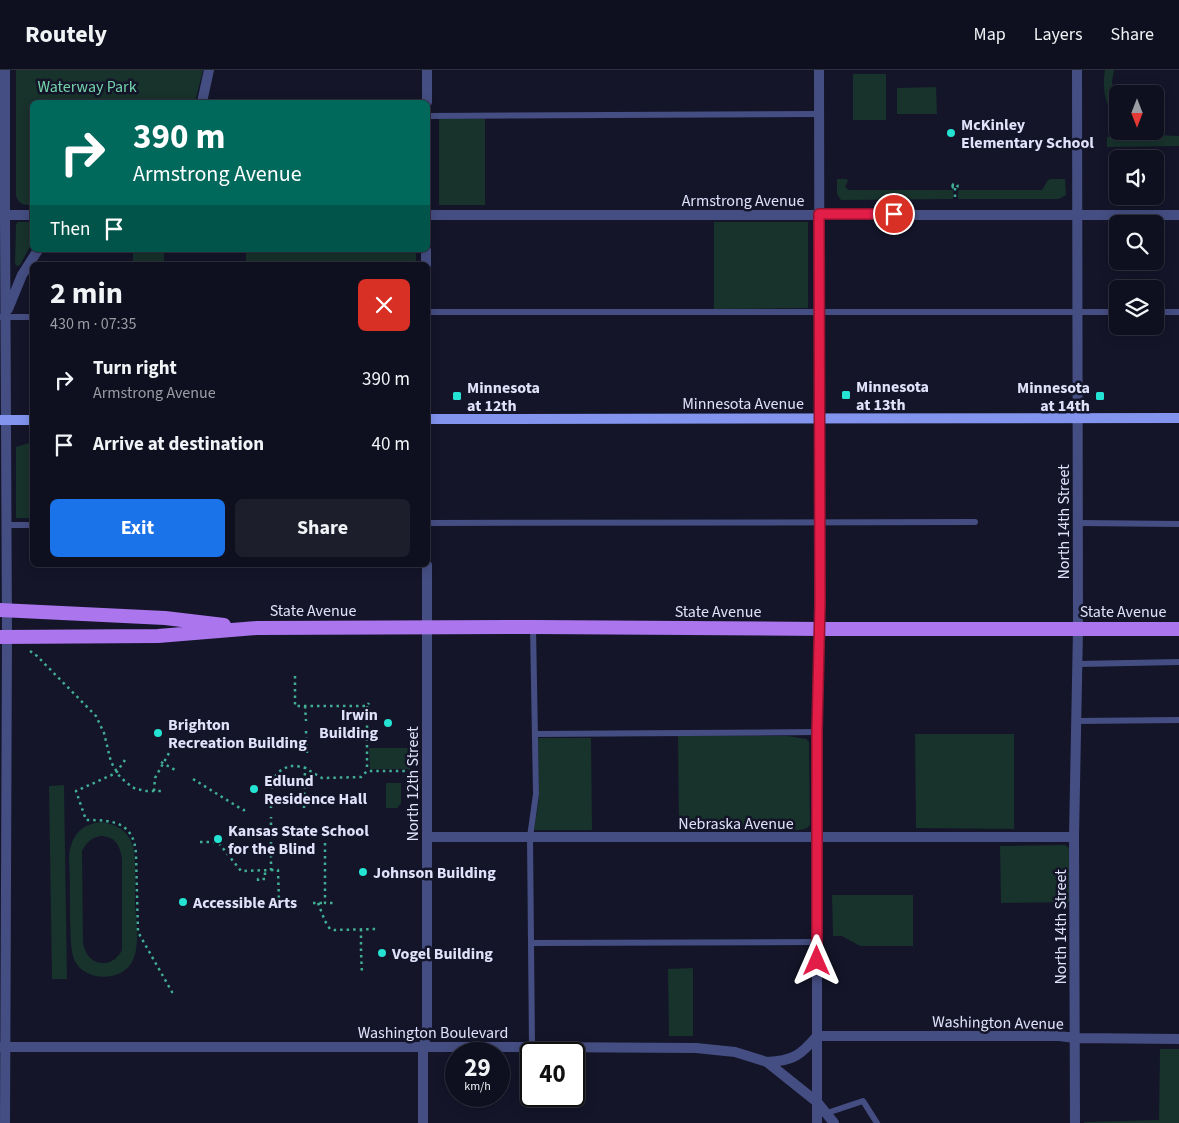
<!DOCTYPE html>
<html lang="en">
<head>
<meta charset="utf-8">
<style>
	:root { --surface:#0f101f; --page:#1d1e2c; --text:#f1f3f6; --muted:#9b9da4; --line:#2f303d; --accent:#1a73e8 }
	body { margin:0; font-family:"Source Sans 3",sans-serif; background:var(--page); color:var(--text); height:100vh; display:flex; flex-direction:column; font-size:19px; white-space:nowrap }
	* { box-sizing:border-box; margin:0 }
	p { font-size:16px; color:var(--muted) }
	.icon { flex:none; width:28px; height:28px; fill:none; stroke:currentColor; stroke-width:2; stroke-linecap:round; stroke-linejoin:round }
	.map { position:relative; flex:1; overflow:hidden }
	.details { position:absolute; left:30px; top:192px; width:400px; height:305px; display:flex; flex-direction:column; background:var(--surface); border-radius:8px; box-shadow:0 2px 12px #0003,0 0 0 1px var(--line) }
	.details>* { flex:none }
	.banner { position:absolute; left:30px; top:30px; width:400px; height:152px; border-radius:8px; box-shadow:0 2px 12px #0003,0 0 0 1px var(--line); background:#00695c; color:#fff; overflow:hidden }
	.needle { width:32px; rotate:180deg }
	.buttons { position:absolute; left:1109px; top:15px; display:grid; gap:10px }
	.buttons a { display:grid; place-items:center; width:55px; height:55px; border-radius:8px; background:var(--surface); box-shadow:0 2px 12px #0003,0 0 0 1px var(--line); font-size:25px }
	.speed { position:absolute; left:445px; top:972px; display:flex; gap:10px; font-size:25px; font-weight:700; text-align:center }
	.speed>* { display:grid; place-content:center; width:65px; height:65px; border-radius:50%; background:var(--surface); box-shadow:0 2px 12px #0003,0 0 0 1px var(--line); line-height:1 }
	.speed small { font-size:12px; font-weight:400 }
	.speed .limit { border:2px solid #111; border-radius:8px; background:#fff; color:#111 }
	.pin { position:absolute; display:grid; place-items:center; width:42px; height:42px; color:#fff; margin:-21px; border:2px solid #fff; border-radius:50%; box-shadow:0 1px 5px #0007 }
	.me { position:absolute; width:55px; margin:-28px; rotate:0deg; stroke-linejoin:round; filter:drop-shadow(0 0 4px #0008) }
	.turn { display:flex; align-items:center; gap:18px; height:105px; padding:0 20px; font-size:22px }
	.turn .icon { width:65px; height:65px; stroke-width:2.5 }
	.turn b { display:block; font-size:35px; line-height:42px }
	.then { display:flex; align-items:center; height:48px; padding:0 20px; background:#0003; gap:10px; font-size:19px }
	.round { display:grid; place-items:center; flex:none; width:52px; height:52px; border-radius:8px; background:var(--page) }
	.summary { display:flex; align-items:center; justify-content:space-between; height:85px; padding:0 20px }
	h1 { font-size:30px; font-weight:700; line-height:38px }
	.cta { display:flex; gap:10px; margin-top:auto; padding:10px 20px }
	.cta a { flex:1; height:58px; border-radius:8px; background:var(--accent); color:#fff; font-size:20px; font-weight:700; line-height:58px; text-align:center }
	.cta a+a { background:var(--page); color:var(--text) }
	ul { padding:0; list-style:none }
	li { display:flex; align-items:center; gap:15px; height:65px; padding:0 20px }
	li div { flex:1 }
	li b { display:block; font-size:19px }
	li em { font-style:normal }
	header { display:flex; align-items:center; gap:30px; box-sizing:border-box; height:70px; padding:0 25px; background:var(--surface); border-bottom:1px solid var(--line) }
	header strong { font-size:24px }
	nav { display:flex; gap:28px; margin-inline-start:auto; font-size:18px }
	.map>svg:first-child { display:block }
	.green { fill:#18322c; fill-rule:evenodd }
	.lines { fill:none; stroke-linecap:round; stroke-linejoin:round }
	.path { stroke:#41ae94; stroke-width:2.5; stroke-dasharray:2.5 4; stroke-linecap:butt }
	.service { stroke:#454e82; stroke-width:6 }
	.minor { stroke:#454e82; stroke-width:10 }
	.tertiary { stroke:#454e82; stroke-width:10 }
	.secondary { stroke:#8394ef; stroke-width:10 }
	.primary { stroke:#aa75ed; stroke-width:14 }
	.route-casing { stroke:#92132f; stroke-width:12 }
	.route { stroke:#e11d48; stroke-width:9 }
	.poi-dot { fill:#24e3d3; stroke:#141529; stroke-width:2 }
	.labels { text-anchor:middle; stroke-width:5; stroke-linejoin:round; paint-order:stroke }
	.park-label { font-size:16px; fill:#74d3aa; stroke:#141529 }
	.poi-label { font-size:16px; font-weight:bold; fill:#e0e2fb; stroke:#141529; text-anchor:start }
	.street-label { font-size:16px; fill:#e0e2fb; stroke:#141529 }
</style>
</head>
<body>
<header>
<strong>Routely</strong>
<nav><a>Map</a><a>Layers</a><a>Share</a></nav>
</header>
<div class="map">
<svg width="1179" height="1053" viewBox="0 0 1179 1053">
	<rect width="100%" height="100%" fill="#141529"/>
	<path class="green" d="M16,0H203L195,32H32V135C23,135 20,135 16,126Z
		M1105,0H1114L1112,11L1113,19L1117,33V51C1105,34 1102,21 1105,0Z
		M853,4H886V50H853Z
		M936,17L937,44H897V18Z
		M439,49H485V135H439Z
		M1128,61H1148L1158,65L1179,66V76L1107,77V67H1136Z
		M837,109H847L848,111L845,117L849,120H953V129L841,130L837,124Z
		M1051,109H1065L1066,125L1059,129H958V121L959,120H1042L1048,110Z
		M18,152H32V173L20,195L17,196L15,194L16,155Z
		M714,152H808V238L714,239Z
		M133,180H164V195H133Z
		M246,180H416V195H246Z
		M29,373H32V448H16V377Z
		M915,664H1014V759L916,758Z
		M678,666H788L806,669L809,672L810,755L807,758L800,760L679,759Z
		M538,668H591L592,760H534L539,728Z
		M369,678H410V699H370Z
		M386,713H401V733L397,738H386Z
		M64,715L67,909H52L49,716Z
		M102,752C113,754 124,758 130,769C132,773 134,778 134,783C136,800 135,817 135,833C136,849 140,875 133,890C122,914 80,912 73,886C70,875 71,863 70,851C70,830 70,808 69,787C71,766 80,754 102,752ZM100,766C115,766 120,775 122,789V880C111,901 86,896 83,872L82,781C86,773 91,768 100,766Z
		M1065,775L1068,777L1070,782L1071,832L1001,833L1000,776Z
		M832,825H913V876H860L842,866H833Z
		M693,898V966H669L668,899Z
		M1160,979H1179V1053H1084V1052L1159,1050Z"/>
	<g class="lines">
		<path class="path" d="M952.5 116a2.5 2.5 0 1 1 5 0a2.5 2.5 0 1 1-5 0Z
			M955,118V131
			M30,581L37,586L96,646L104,663L111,692L120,707L132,717L136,719L146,721H162
			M295,606V636H367L369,633
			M305,636L306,651
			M367,636V701
			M306,661L307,683
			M125,690L116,703L76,721L86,750C113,750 134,752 136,784L138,862L172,922H177
			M161,692L175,700
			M193,709L243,740H246
			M154,721L155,708L169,683
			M271,738L272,712L278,702L289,696H297L305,698L322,708L361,707L367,701H416
			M304,738L305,698L307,695
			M200,772H218L241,801L271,800V747
			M325,773V833H336
			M271,800H278L279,832H289
			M258,811V809H265V800
			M313,833H325
			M318,833L325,851L330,859L334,860L378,859
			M361,859V882L362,904"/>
		<path class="service" d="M428,46L819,44
			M428,242H1118
			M1155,242H1179
			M0,247H32
			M428,453L975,452
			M1078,453L1179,454
			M6,455H32
			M533,557L536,724L530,767L531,873L817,872
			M1078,594L1179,592
			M1077,651L1179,650
			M535,664L817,662
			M531,873L532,977
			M827,1043L863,1031L877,1053"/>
		<path class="minor" d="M202,32L209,0
			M427,32V0
			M0,145H32
			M428,145H1179
			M426,195V180
			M8,239L22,205L38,180
			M428,767H1074
			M817,966H1059L1075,968L1179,969
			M5,1053L7,567L5,145V0
			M423,1053V977L427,965V495
			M1075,1053L1074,767L1078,559L1077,0"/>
		<path class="tertiary" d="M0,977H532L696,978L735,982L767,992L817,1032L834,1053
			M767,992C793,991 801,985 817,966
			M817,1053V662L820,533L819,0"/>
		<path class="secondary" d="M428,349L1179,348
			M0,350H32"/>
		<path class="primary" d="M0,540L165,548L224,555
			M0,567L158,566L257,558L533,557L820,559H1179"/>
	</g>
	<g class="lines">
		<g class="route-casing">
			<path id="route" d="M817,891V662L820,533L819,144H894"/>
		</g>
		<use href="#route" class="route"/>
	</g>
	<g class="poi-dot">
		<circle cx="951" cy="63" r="5"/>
		<rect x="841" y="320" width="10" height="10" rx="2.5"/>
		<rect x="452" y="321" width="10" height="10" rx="2.5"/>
		<rect x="1095" y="321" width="10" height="10" rx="2.5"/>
		<circle cx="388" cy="653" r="5"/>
		<circle cx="158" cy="663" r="5"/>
		<circle cx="254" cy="719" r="5"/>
		<circle cx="218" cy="769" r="5"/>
		<circle cx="363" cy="802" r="5"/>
		<circle cx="183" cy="832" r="5"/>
		<circle cx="382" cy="883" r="5"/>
	</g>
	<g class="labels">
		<g class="park-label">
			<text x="87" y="22">Waterway Park</text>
		</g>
		<g class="poi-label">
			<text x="961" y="60">McKinley<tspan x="961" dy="18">Elementary School</tspan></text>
			<text x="856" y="322">Minnesota<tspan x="856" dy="18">at 13th</tspan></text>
			<text x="467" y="323">Minnesota<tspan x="467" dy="18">at 12th</tspan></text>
			<text x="1090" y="323" text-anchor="end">Minnesota<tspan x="1090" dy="18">at 14th</tspan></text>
			<text x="378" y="650" text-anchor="end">Irwin<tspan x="378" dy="18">Building</tspan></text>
			<text x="168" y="660">Brighton<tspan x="168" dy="18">Recreation Building</tspan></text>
			<text x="264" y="716">Edlund<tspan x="264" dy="18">Residence Hall</tspan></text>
			<text x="228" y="766">Kansas State School<tspan x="228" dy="18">for the Blind</tspan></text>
			<text x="373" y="808">Johnson Building</text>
			<text x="193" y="838">Accessible Arts</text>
			<text x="392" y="889">Vogel Building</text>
		</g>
		<g class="street-label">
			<text x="743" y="136">Armstrong Avenue</text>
			<text x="743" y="339">Minnesota Avenue</text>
			<text transform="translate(1063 452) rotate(-90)" y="6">North 14th Street</text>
			<text x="313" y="546">State Avenue</text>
			<text x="718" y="547">State Avenue</text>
			<text x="1123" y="547">State Avenue</text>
			<text transform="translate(412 714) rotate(-90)" y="6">North 12th Street</text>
			<text x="736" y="759">Nebraska Avenue</text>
			<text transform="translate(1060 857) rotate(-90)" y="6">North 14th Street</text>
			<text transform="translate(998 952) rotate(1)" y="6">Washington Avenue</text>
			<text x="433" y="968">Washington Boulevard</text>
		</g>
	</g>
</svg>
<div class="buttons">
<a><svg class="needle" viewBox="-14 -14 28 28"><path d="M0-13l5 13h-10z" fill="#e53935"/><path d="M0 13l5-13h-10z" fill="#9b9da4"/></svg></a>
<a><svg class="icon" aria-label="sound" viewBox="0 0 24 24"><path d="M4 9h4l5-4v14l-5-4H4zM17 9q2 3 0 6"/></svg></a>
<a><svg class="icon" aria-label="search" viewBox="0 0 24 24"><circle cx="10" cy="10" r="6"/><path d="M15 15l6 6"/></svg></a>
<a><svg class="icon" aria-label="layers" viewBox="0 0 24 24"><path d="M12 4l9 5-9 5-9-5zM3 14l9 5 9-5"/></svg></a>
</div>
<div class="speed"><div>29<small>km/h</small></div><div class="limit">40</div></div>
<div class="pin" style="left:894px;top:144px;background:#d93025"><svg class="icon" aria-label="arrive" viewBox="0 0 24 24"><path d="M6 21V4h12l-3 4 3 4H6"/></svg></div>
<svg class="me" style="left:817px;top:891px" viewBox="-20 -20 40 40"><path d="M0-17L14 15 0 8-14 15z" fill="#e11d48" stroke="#fff" stroke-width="4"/></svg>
<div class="banner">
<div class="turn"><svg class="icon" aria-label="right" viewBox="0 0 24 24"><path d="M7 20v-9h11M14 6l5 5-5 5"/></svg><div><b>390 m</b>Armstrong Avenue</div></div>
<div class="then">Then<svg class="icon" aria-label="arrive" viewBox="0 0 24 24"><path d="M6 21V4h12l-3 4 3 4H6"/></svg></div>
</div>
<section class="details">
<div class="summary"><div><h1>2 min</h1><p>430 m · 07:35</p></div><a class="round" style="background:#d93025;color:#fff"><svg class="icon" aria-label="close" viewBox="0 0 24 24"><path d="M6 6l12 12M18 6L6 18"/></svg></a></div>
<ul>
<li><svg class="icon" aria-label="right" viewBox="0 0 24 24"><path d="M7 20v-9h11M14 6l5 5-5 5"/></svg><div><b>Turn right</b><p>Armstrong Avenue</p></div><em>390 m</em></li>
<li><svg class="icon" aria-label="arrive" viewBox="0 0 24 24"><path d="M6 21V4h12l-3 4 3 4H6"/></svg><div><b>Arrive at destination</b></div><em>40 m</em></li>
</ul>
<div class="cta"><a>Exit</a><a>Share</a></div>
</section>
</div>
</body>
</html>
